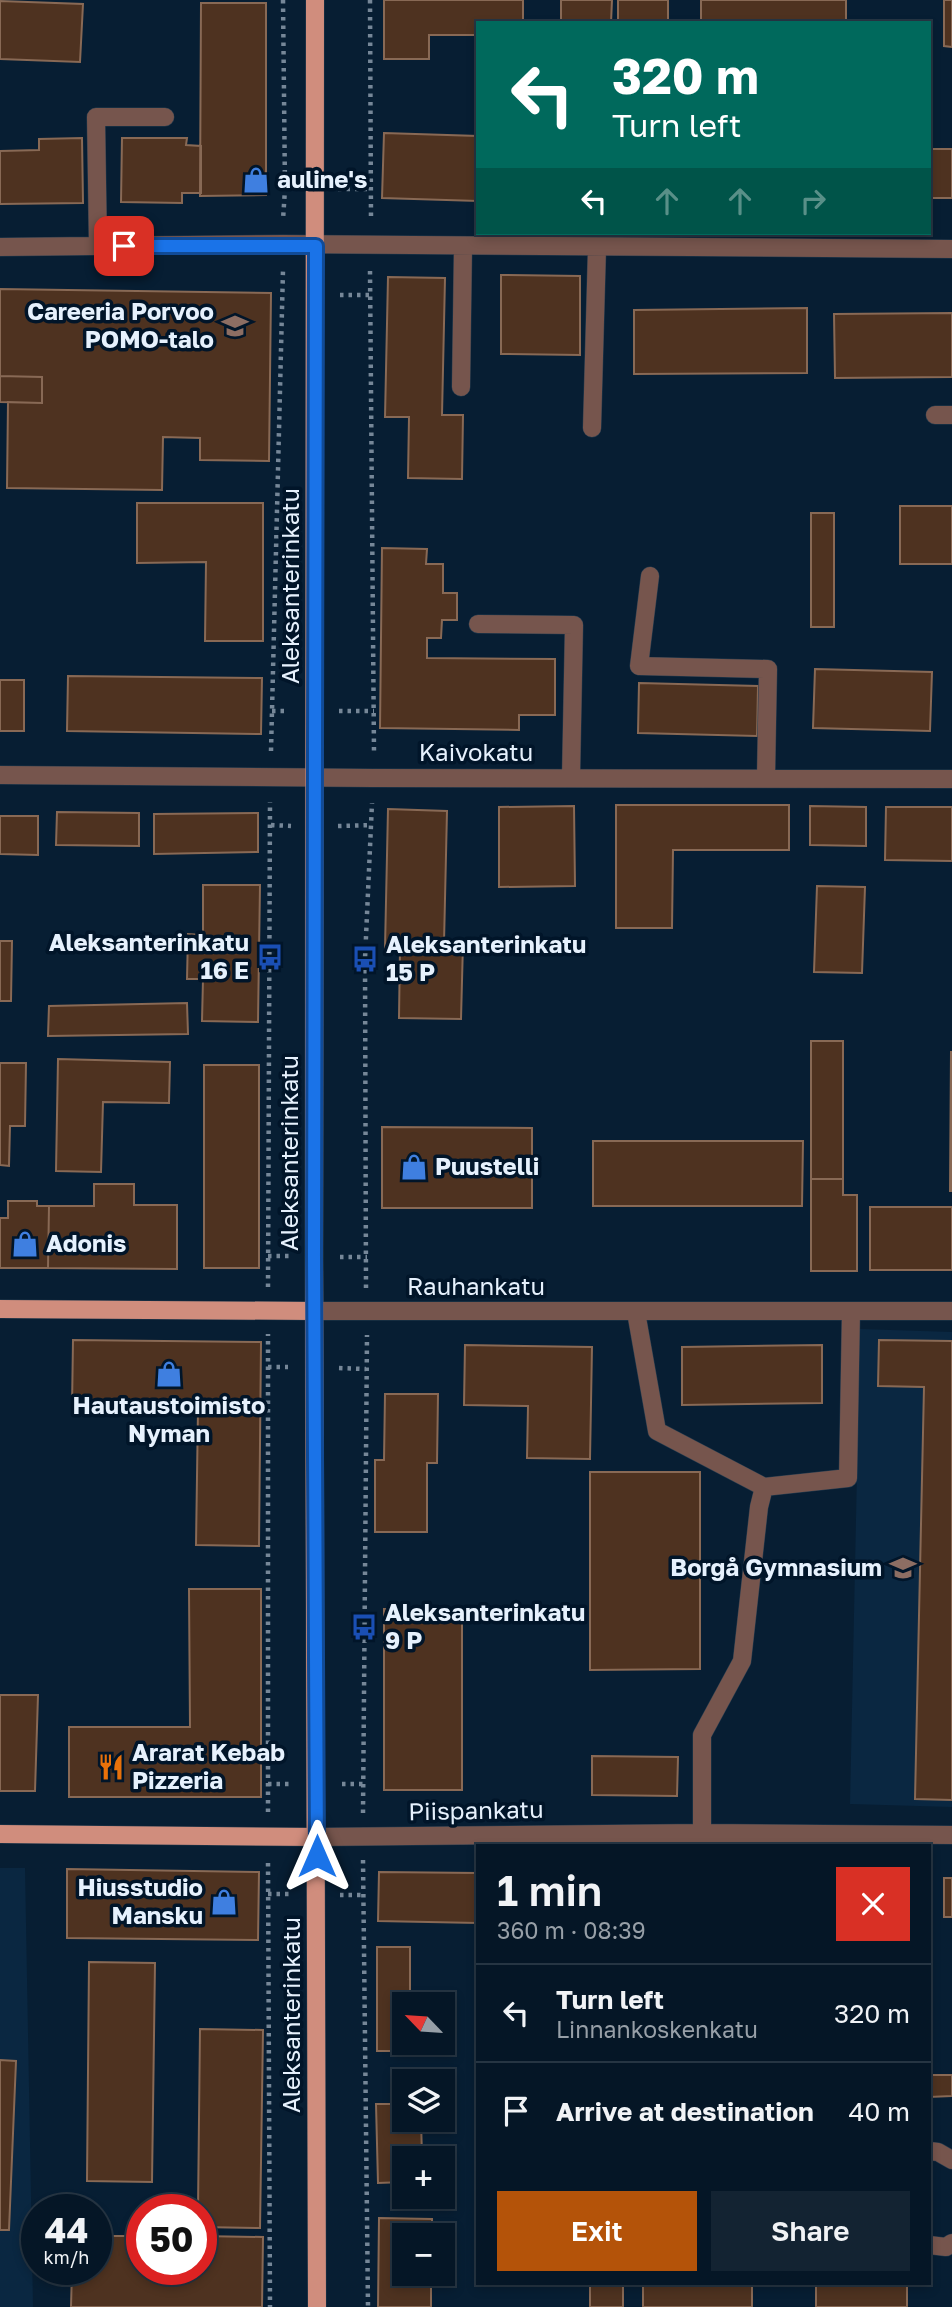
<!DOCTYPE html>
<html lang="en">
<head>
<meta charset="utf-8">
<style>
	:root { --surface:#051626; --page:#132332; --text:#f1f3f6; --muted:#979fa7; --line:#263543; --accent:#b45309 }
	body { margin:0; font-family:"Golos Text",sans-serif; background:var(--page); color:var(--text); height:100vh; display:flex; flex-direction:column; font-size:26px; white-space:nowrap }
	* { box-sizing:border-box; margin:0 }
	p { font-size:23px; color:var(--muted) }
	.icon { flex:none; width:38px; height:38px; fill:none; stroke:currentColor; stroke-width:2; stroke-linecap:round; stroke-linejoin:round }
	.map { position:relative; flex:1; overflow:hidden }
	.drawer { position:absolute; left:476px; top:1844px; width:455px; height:441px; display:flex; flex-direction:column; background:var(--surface); border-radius:0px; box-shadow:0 4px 10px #0003,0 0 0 2px var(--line) }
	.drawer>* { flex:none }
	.guide { position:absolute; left:476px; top:21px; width:455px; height:214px; border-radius:0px; box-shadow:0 4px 10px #0003,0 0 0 2px var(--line); background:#00695c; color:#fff; overflow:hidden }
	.needle { width:46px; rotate:295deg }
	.controls { position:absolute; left:392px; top:1992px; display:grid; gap:14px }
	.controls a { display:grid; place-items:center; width:63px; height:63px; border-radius:0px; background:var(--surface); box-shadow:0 4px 10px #0003,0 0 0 2px var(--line); font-size:35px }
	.speed { position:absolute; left:21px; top:2194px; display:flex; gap:14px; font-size:35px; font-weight:700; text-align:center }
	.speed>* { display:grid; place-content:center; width:91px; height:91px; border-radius:50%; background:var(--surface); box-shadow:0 4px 10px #0003,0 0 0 2px var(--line); line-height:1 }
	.speed small { font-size:18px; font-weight:400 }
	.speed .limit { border:10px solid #d22; background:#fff; color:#111 }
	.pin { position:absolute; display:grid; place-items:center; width:60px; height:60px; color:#fff; margin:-30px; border-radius:14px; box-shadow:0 4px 10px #0006 }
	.me { position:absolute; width:77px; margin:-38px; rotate:0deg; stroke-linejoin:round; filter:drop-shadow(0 0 5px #0008) }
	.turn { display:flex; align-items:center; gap:24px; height:147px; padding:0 21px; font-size:32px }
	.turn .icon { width:91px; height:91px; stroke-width:2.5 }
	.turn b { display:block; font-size:49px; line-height:60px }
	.lanes { display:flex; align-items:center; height:66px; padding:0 21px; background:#0003; justify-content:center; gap:35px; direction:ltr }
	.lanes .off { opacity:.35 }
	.round { display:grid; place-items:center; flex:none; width:74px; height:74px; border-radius:0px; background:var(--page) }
	.headline { display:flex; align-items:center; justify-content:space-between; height:119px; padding:0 21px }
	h1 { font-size:42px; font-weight:600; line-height:52px }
	.button { display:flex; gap:14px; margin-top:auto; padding:14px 21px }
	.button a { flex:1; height:80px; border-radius:0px; background:var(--accent); color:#fff; font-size:28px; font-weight:600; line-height:80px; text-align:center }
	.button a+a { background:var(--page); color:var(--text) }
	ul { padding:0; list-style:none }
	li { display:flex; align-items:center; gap:21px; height:98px; padding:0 21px; border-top:2px solid var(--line) }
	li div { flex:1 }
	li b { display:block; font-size:26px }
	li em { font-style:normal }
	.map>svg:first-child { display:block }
	.built { fill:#0a2741 }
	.building { fill:#4e3220; stroke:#886955; stroke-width:2 }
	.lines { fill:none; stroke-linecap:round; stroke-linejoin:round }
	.minor-casing { stroke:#263c4f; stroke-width:19 }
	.major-casing { stroke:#263c4f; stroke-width:19 }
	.path { stroke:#768798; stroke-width:4.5; stroke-dasharray:3.5 5; stroke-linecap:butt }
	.minor { stroke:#76554d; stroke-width:18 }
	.major { stroke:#d08d7d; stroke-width:18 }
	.route-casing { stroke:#114b97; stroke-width:18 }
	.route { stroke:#1a73e8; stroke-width:12 }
	.labels { text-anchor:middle; stroke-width:7; stroke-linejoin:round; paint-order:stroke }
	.poi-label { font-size:24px; font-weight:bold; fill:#e6f1fd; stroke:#011529; text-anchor:start }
	.street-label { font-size:24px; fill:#e6f1fd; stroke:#011529 }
</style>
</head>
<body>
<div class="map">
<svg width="952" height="2307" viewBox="0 0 952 2307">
	<rect width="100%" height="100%" fill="#071e33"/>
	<path class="built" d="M860,1329L952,1332V1807L850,1804Z
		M0,1868H25L33,2307H0Z"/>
	<path class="building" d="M384,0H523V23H478V35H429V59H384Z
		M561,0H612L611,23H561Z
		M618,0H668V20L618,21Z
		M701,0H846V23H701Z
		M944,0H952V47L944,46Z
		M0,1L83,4L80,62L0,59Z
		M201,3H266V195L200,196Z
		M384,133L478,136V201L382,198Z
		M82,138L83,203L0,204V151L39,150V139Z
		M122,138H187L186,145L201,146V193H182V203L121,202Z
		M929,149H952V198H929Z
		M501,275L580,276V355L501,354Z
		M388,277L445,278L442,415H463L462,479L408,478L409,417H385Z
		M0,289L271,293L269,461L200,460V438L163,437L162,490L7,488L8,402L42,403V377L0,376Z
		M807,308V373L634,374V310Z
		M952,313V377L835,378L834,314Z
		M0,376L42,377V403L0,402Z
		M137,503H263V641H205L206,562L137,563Z
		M900,506H952V564H900Z
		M811,513H834V627H811Z
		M382,548L427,549L426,564H443V593H457V620H442L441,638H427V658L555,659V715H519V730L380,728Z
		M815,669L932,672L930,731L813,728Z
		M68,676L262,678L261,734L67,731Z
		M0,680H24V731H0Z
		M639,683L758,686L757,736L638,733Z
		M616,805H789V850H673L672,928H616Z
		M574,806L575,886L499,887V807Z
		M810,806L866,807V846L810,845Z
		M886,807H952V861L885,860Z
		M388,809L447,811L444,943H463L461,1019L399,1018L400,948H385Z
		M57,812L139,813V846L56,845Z
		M258,813V852L154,854V814Z
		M0,816H38V855L0,854Z
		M203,885H260L258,1022L202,1021L203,979H187L188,934L203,935Z
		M817,886L865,887L862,973L814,972Z
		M0,941H12L11,1001H0Z
		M187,1003L188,1034L48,1036L49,1006Z
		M811,1041H843V1179H811Z
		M951,1052H952V1191H950Z
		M58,1059L170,1062L169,1103L103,1102L101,1172L56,1171Z
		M0,1063H26L25,1126H10L9,1166L0,1165Z
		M204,1065H259V1268H204Z
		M382,1127L532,1128V1208H382Z
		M593,1141H803L802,1206H593Z
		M811,1179H843V1195H857V1271H811Z
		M94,1184H134V1205H177V1269L48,1268L49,1206H94Z
		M8,1201H37V1206H49L48,1268H0V1218H8Z
		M870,1207H952V1270H870Z
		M73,1340L261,1342L259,1546L196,1545L198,1409L72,1408Z
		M879,1340L952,1341V1800L915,1799L924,1387L878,1386Z
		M465,1345L592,1347L590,1459L527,1458L528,1406L464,1405Z
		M822,1345V1403L682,1405V1347Z
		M385,1394H438L437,1463H427V1532H375V1460H384Z
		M590,1472H700V1669L590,1670Z
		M189,1589H261V1797H69V1727H190Z
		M384,1609L462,1610V1790H384Z
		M0,1695H38L35,1791H0Z
		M592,1756L678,1757L677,1796L592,1795Z
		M67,1869L259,1872L258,1940L67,1938Z
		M379,1872L478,1873V1923L378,1921Z
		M944,1878H952V1917H944Z
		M377,1947H410V2004H404V2042H411V2051H377Z
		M89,1962L155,1963L152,2182L87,2181Z
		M200,2029L263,2030L260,2228L201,2227V2210H198Z
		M0,2060L16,2061L9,2230H0Z
		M929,2075H952V2096L929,2097Z
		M376,2104H404V2119H421L422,2158H404V2182L378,2183Z
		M379,2218L432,2219V2235H404V2273H431V2307H378Z
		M96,2236H142V2270H201V2236L263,2237L262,2307H71L72,2270H96Z
		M590,2284H623V2307H590Z
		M643,2284H752V2307H643Z
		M816,2284H907V2307H816Z"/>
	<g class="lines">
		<g class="minor-casing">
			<path id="minor" d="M98,246L96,117H165
				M0,247L283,244L952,249
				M461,387L463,247
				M935,415H952
				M592,428L597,248
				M650,576L639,666L768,669L766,777
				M478,624L574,625L571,777
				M0,775L373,778L952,779
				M314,1311H952
				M636,1312L657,1431L764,1487L848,1478L851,1311
				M702,1833V1735L742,1661L759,1507L764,1487
				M317,1837L702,1833L952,1835
				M929,2151L938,2152L952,2160
				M929,2245L946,2247L952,2243"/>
		</g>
		<g class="major-casing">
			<path id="major" d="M315,0L314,1256L317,2307
				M0,1309L314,1311
				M0,1834L317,1837"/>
		</g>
		<path class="path" d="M283,0L285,189L283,220
			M370,0L371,220
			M338,189H370
			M370,271L374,752
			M340,295H369
			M272,711H289
			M339,711H374
			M271,751L283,270
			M271,825L291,826
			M338,826L372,825
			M268,1256H289
			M340,1257H367
			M268,1287L270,802
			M366,1288L365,959L372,803
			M268,1367H288
			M339,1368L366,1369
			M268,1784H291
			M342,1784H363
			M268,1812V1334
			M363,1813L367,1335
			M363,1860L368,2307
			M268,1863L270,2307
			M268,1894H293
			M340,1895H363"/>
		<use href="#minor" class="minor"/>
		<use href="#major" class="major"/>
	</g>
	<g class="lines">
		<g class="route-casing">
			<path id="route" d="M124,246H316L314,1256L317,1856"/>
		</g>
		<use href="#route" class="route"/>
	</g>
	<defs>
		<g id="shop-bare" transform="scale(2.1)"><path d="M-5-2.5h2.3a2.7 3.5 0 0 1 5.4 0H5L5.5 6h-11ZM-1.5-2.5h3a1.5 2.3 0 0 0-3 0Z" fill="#3f7fe0" stroke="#011529" stroke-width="2.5" paint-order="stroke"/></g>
		<g id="school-bare" transform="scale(2.1)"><path d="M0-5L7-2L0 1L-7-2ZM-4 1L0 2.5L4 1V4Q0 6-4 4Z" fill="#8d6e63" stroke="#011529" stroke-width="2.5" paint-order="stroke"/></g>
		<g id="bus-bare" transform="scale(2.1)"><path d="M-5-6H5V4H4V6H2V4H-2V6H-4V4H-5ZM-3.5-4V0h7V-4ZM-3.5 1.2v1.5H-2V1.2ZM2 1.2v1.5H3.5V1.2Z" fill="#1a4fb4" stroke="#011529" stroke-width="2.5" paint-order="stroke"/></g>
		<g id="restaurant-bare" transform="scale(2.1)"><path d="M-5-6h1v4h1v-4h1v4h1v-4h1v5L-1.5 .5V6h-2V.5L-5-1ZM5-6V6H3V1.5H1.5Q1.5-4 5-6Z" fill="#e8710a" stroke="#011529" stroke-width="2.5" paint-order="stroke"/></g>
	</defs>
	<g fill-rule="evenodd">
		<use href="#shop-bare" x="256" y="180"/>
		<use href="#school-bare" x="235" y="326"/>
		<use href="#bus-bare" x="270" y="957"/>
		<use href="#bus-bare" x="365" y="959"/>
		<use href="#shop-bare" x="414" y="1167"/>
		<use href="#shop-bare" x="25" y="1244"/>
		<use href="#shop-bare" x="169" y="1374"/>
		<use href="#school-bare" x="903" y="1568"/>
		<use href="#bus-bare" x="364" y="1627"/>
		<use href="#restaurant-bare" x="111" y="1767"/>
		<use href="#shop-bare" x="224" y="1902"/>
	</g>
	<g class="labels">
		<g class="poi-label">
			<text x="277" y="188">auline's</text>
			<text x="214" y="320" text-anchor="end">Careeria Porvoo<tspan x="214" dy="28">POMO-talo</tspan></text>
			<text x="249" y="951" text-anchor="end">Aleksanterinkatu<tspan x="249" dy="28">16 E</tspan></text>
			<text x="386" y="953">Aleksanterinkatu<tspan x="386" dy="28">15 P</tspan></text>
			<text x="435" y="1175">Puustelli</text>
			<text x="46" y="1252">Adonis</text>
			<text x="169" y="1414" text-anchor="middle">Hautaustoimisto<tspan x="169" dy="28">Nyman</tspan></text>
			<text x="882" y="1576" text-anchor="end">Borgå Gymnasium</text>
			<text x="385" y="1621">Aleksanterinkatu<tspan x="385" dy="28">9 P</tspan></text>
			<text x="132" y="1761">Ararat Kebab<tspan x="132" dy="28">Pizzeria</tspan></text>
			<text x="203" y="1896" text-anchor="end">Hiusstudio<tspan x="203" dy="28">Mansku</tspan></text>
		</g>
		<g class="street-label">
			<text transform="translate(291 586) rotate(-90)" y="8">Aleksanterinkatu</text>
			<text x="476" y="761">Kaivokatu</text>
			<text transform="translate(290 1153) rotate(-90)" y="8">Aleksanterinkatu</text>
			<text x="476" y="1295">Rauhankatu</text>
			<text transform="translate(476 1811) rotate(-1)" y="8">Piispankatu</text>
			<text transform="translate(292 2015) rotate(-90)" y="8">Aleksanterinkatu</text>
		</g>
	</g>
</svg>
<div class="controls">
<a><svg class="needle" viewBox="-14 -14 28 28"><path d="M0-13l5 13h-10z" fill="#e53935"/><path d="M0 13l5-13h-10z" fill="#979fa7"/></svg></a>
<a><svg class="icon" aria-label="layers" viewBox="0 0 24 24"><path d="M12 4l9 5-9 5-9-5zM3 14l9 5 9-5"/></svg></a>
<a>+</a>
<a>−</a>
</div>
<div class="speed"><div>44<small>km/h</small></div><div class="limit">50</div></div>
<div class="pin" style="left:124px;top:246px;background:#d93025"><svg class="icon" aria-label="arrive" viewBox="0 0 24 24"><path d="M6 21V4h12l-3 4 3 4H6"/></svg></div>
<svg class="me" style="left:317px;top:1856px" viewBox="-20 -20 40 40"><path d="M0-17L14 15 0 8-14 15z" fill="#1a73e8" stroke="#fff" stroke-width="4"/></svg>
<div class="guide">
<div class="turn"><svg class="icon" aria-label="left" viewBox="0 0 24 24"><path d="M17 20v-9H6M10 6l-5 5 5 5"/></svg><div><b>320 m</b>Turn left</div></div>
<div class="lanes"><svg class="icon" aria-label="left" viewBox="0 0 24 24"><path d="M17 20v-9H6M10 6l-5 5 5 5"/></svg><svg class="icon off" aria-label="ahead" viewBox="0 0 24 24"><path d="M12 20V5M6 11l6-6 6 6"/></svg><svg class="icon off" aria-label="ahead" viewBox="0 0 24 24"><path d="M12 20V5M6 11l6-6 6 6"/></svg><svg class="icon off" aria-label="right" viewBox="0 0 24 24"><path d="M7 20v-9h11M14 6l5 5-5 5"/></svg></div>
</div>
<section class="drawer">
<div class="headline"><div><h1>1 min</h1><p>360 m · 08:39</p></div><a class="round" style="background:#d93025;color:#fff"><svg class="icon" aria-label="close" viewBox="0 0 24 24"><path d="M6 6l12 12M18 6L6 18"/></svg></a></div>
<ul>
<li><svg class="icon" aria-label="left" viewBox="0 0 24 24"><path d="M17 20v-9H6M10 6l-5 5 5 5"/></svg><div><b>Turn left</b><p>Linnankoskenkatu</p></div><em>320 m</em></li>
<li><svg class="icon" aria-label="arrive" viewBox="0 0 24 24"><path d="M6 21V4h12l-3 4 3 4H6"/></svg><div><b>Arrive at destination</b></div><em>40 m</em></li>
</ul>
<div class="button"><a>Exit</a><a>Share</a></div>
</section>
</div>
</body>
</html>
